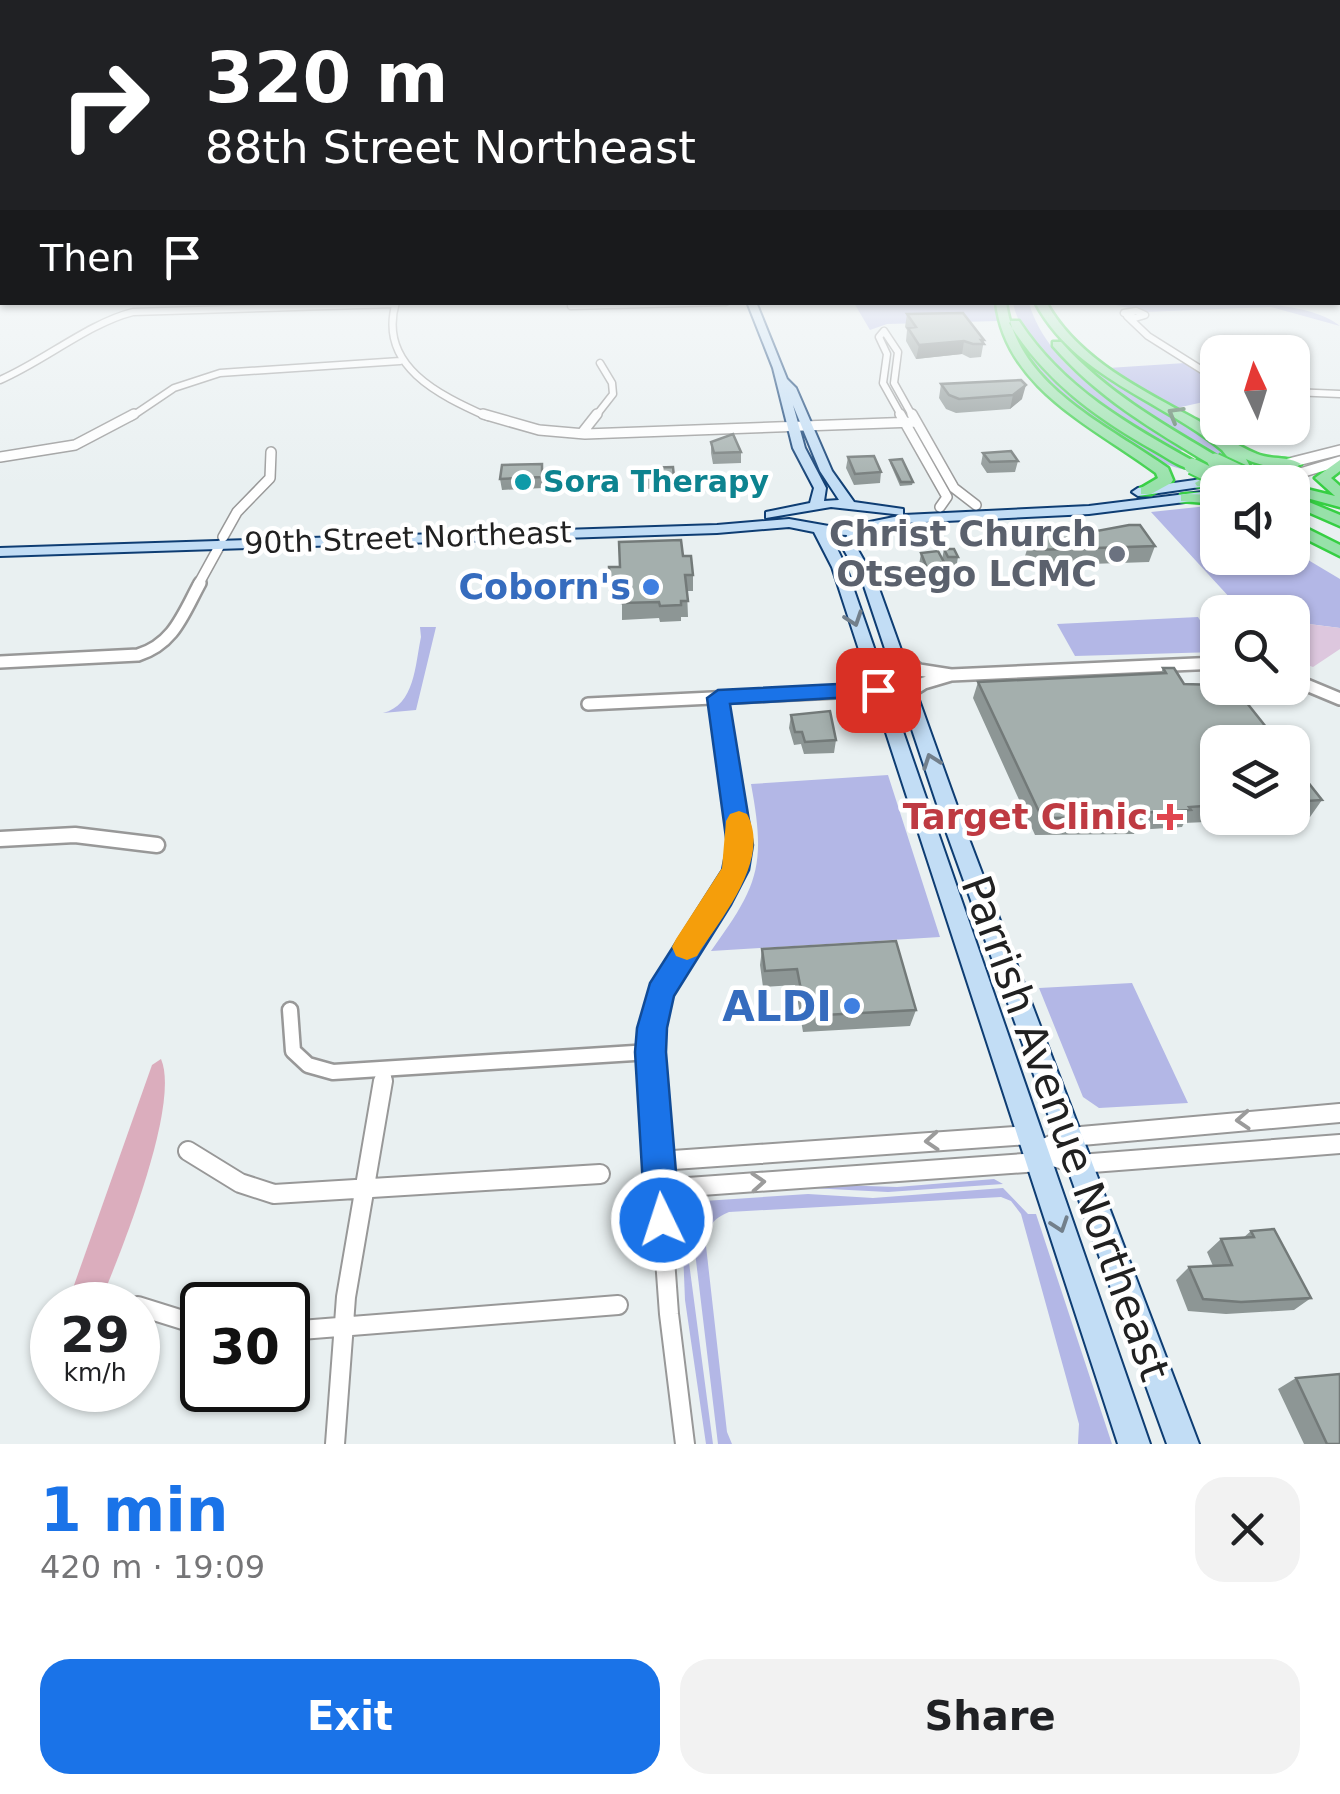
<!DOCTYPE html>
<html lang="en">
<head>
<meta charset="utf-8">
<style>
	:root { --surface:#fff; --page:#f2f2f2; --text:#202124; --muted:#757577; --accent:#1a73e8 }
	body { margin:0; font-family:"DejaVu Sans",sans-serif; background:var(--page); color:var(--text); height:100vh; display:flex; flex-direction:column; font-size:38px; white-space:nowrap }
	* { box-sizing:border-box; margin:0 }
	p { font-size:32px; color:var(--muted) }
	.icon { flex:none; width:55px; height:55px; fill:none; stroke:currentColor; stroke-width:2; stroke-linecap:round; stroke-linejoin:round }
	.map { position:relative; height:1444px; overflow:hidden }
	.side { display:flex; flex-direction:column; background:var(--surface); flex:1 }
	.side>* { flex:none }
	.banner { position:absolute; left:0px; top:0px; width:1340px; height:305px; box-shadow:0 2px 8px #0004; background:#202124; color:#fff; overflow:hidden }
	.needle { width:65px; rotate:356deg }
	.fabs { position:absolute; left:1200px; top:335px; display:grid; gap:20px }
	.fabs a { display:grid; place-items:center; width:110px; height:110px; border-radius:20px; background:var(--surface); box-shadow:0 2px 8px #0004; font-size:50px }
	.speed { position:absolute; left:30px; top:1282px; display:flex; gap:20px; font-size:50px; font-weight:700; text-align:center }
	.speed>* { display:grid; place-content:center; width:130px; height:130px; border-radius:50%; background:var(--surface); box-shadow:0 2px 8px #0004; line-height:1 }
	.speed small { font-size:25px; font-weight:400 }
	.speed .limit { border:5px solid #111; border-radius:15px; background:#fff; color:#111 }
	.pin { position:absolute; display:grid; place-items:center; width:85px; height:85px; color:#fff; margin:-42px; border-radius:20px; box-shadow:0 5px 15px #0006 }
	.me { position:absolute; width:110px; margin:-55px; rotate:356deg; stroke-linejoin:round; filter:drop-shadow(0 0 8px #0008) }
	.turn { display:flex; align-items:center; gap:35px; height:210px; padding:0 40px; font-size:45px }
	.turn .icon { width:130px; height:130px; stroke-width:2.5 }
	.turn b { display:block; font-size:70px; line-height:85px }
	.then { display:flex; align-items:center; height:95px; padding:0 40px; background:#0003; gap:20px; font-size:38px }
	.round { display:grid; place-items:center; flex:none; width:105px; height:105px; border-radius:30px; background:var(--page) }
	.head { display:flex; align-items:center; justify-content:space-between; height:170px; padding:0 40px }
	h1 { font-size:60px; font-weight:700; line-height:75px; color:var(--accent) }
	.primary-button { display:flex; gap:20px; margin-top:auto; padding:20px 40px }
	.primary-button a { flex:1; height:115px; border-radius:30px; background:var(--accent); color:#fff; font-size:40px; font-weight:700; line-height:115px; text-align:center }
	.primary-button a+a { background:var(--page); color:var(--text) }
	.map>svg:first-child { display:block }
	.grass { fill:#b3b7e6 }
	.wetland { fill:#ddc7de }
	.water { fill:#dbadbd }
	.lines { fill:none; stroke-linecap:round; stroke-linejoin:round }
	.street-far4-casing { stroke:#989898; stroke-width:9 }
	.street-far3-casing { stroke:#989898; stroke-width:12 }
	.street-far2-casing { stroke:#989898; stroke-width:16 }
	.street-far1-casing { stroke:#989898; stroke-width:19 }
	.street-casing { stroke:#989898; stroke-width:22 }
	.secondary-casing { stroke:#0e3d73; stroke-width:4 }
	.highway-casing { stroke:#36cf43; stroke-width:5 }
	.street-far4 { stroke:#fff; stroke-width:6 }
	.street-far3 { stroke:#fff; stroke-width:9 }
	.street-far2 { stroke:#fff; stroke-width:11 }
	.street-far1 { stroke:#fff; stroke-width:14 }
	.street { stroke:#fff; stroke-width:18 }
	.secondary { fill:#c2ddf5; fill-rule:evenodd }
	.highway { fill:#97e1a9; fill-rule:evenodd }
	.highway-bridge-casing { stroke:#36cf43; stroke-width:19; stroke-linecap:butt }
	.highway-bridge { stroke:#97e1a9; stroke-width:15 }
	.wall { fill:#8d9695 }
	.shaded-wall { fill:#737a79 }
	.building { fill:#a4afad; stroke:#737a79; stroke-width:2.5 }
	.oneway { stroke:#5c8165 }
	.oneway2 { stroke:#727f8b }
	.oneway3 { stroke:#9b9b9b }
	.route { fill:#1a73e8; stroke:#114b97; stroke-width:2.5 }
	.slow { fill:#f59e0b }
	.culture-dot { fill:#0f9aa8; stroke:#fff; stroke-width:4 }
	.worship-dot { fill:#6b7280; stroke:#fff; stroke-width:4 }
	.shop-dot { fill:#3f7fe0; stroke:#fff; stroke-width:4 }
	.health-dot { fill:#e0444e; stroke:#fff; stroke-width:4 }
	.labels { text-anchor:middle; stroke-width:9; stroke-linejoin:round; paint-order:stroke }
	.far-culture-label { font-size:30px; font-weight:bold; fill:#0d838f; stroke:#fff; text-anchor:start }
	.far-street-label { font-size:30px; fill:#212121; stroke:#fff }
	.worship-label { font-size:35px; font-weight:bold; fill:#5b616d; stroke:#fff; text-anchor:end }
	.shop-label { font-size:35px; font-weight:bold; fill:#366cbe; stroke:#fff; text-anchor:end }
	.health-label { font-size:35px; font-weight:bold; fill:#be3a42; stroke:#fff; text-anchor:end }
	.near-shop-label { font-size:42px; font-weight:bold; fill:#366cbe; stroke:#fff; text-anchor:end }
	.near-street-label { font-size:42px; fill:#212121; stroke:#fff }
</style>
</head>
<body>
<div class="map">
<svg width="1340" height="1444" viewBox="0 0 1340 1444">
	<rect width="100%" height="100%" fill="#e9f0f1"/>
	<path class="grass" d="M854,303H996L998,321L887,324L870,330Z
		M1013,303H1029C1049,372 1130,414 1187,449L1176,452C1123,421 1027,368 1013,303Z
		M1108,303C1161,303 1302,292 1340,326L1271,307L1144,312Z
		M1054,332L1122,386L1220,447L1232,457L1230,462C1165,427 1100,392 1054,332Z
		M1014,333C1059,397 1127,431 1193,471C1148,467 1068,407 1037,373C1027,363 1021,346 1014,333Z
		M1185,363L1217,384V399L1172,409L1108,368Z
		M1217,505L1218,558H1292L1293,551L1340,579V628L1293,622L1292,612H1243L1151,512Z
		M1198,617L1207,632L1217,637V652L1075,656L1057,624Z
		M420,627H436L416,710L383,713C415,705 415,665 421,637Z
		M888,775L940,937L711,951C759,885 766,865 751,784Z
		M1132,983L1188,1103L1099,1108L1083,1097L1039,988Z
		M994,1179L1003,1184L888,1192L810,1188L687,1196L804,1184L897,1187Z
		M1003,1188L1028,1214H1036L1112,1444H1078L1079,1424L1021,1214L1011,1201L1001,1197L729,1212C710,1220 709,1227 706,1246L727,1432L732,1444H718L689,1202L808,1194L873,1198Z
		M681,1202L713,1444H706L685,1300Z"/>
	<path class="wetland" d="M1293,622L1340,628V649L1313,667L1293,660Z"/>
	<path class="water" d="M161,1059C181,1105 119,1257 99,1305H67L152,1065Z"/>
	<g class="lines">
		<g class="street-far4-casing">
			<path id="street-far4" d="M396,302C377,366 439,395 488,417
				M571,306L726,302
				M1136,311L1145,315L1135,318L1124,313Z
				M1127,316L1148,336L1218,380
				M884,331L898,352L894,383L913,417
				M884,331L879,337L887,354L883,383L902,417
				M0,380C44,361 89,323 133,312L395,304
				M1292,392L1340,394
				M131,417L174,388L220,373L400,361
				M595,417L613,394L612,383L600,363"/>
		</g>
		<g class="street-far3-casing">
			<path id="street-far3" d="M483,414L539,430L585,434L915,422
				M900,414L947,497L940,507
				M912,414L954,488L976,505
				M582,433L597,414
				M0,457L75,445L134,414
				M1218,481L1340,450
				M1271,482L1340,461
				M223,537L237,512L270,478L271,452
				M198,585L220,545"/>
		</g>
		<g class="street-far2-casing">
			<path id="street-far2" d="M894,652L919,670L951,675L924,683L907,694
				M0,662L138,655C174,644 183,614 200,583
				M951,675L1218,663
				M1292,679L1340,699
				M718,698L734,803
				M588,704L878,690"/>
		</g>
		<g class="street-far1-casing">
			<path id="street-far1" d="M0,839L75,835L157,845
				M290,1010L293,1051L308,1065L333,1072L650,1052
				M383,1083L385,1069
				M652,1083C650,1055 649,1017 661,990C683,942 736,903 740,847C741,832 736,815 733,800"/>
		</g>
		<g class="street-casing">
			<path id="street" d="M652,1081L669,1314L685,1444
				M188,1151L240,1183L274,1194L600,1174
				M1035,1152L1070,1137L1340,1113
				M1039,1153L1079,1164L1340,1144
				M659,1161L1029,1135
				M660,1189L1039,1162
				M138,1306L202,1326
				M288,1331L618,1305
				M335,1444L346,1297L383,1081"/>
		</g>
		<g class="secondary-casing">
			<path id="secondary" d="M747,302H756L787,379L796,388L832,471L854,502L903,509V515L831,507L766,518V512L810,503L814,488L793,448L773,368ZM793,405L820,471L839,500L824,501L826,488L805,448Z
				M1202,479L1207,480V486L1138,496L1132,492L1138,488Z
				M1218,490L1217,498L1089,514L904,523L862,532L858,550L877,583L966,831L1199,1444H1167L946,831L863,583L844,550L847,535L830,534L846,567L1150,1444H1118L832,567L814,532L789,527L717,533L0,556V548L717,525L789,519L840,528L904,515L1089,506Z"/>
		</g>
		<g class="highway-casing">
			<path id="highway" d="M996,302H1006C1017,386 1106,424 1168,468L1173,480L1171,483L1151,494H1141V488L1158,478L1156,473C1094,427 1005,388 996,302Z
				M1035,302H1046C1077,359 1142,390 1197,420C1217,432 1235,445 1257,454C1271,460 1289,456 1301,464C1288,472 1260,466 1246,459L1252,470L1250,475L1291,473L1298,477L1291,481L1232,482L1238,470L1222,450C1160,399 1075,378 1035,302Z
				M1011,321H1019C1063,388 1128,425 1197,463V469C1182,470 1168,458 1155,451C1096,418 1045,381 1009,323Z
				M1053,342H1061C1106,392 1162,424 1220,458V464H1210C1153,430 1097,397 1053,346Z
				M1340,460V471L1331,478L1340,486V507L1292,494L1294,486L1335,496L1315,478Z
				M1202,479L1224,482H1218V488L1197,486L1195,483Z
				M1186,494L1218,495V504L1181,501V495Z
				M1292,495L1340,515V526L1292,505Z
				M1292,521L1340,545V556L1292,532Z"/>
		</g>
		<use href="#street-far4" class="street-far4"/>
		<use href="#street-far3" class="street-far3"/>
		<use href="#street-far2" class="street-far2"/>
		<use href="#street-far1" class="street-far1"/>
		<use href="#street" class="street"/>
		<use href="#secondary" class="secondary"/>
		<use href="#highway" class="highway"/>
		<g class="highway-bridge-casing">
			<path id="highway-bridge" d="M1215,461L1260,482
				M1192,466L1225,482"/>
		</g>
		<use href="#highway-bridge" class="highway-bridge"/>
	</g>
	<path class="wall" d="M907,314L984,340L981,357L970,358L962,354L916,359L906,341L907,330L905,327Z
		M1021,380L1022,399L1010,409L956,413L946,409L939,398L941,384Z
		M711,442L741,452V463L713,464L711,453Z
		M983,453L1018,461L1015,472L987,473L981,464Z
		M848,457L881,472L880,483L854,485L846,468Z
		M890,460L913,482L912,485L900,486L890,463Z
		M643,468L674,477V488L644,489Z
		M544,475L543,488L502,490L500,479Z
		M1091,532L1155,546L1149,562L1031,566L1025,556L1030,540H1033L1035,533L1062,538L1089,537Z
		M944,549L958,557L956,569H945L943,578L925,580L919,565L921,553L942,559Z
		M620,567L693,575V591H687L688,617H681V621L660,622L659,618L622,620V601H610V585Z
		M1163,668L1218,742V818H1230L1228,821L1184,823L1182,827L1136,830L1134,834L1035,835L973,698L978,682L1161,673Z
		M791,715L836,740L834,753L804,754L801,744L794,745L789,728Z
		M1292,762L1322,800L1310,817L1250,821L1248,818H1292Z
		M762,949L916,1010L910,1026L803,1032L795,985L763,987L760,965Z
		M1251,1231L1311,1298L1294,1310L1226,1314L1188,1311L1176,1280L1189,1267L1213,1266L1207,1252L1221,1239L1243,1238Z
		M1296,1378L1340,1444H1304L1278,1389Z"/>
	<path class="shaded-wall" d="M964,341L962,354L916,359L919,345Z
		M1026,385L1022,399L1010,409L1013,395Z"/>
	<path class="building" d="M963,313L984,340H981L984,344H973L964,341L919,345L908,328L916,327L907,314Z
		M1021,380L1026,385L1013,395L959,399L949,395L941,384Z
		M733,434L741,452L714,453L711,442Z
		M1011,451L1018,461L990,462L983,453Z
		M874,456L881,472L855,474L848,457Z
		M902,459L913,482H901L890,460Z
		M542,464V477L500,479L502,465Z
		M673,467L674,477L644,478L643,468Z
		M1129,525H1140L1155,546L1036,550L1030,540H1040L1035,533L1039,530L1055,531L1062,538L1094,536L1091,532Z
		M681,540L683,556H691L693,575H685L688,601H681V605L660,606L659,602L622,603L621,585H610L609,567H620L619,542Z
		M944,549H954L958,557H948Z
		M938,551L946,566L927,568L921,553Z
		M1163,668H1174L1184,684L1218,685V688H1235L1278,742H1218V805L1189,807L1191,810L1140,813L1142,817L1042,818L978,682L1166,673Z
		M830,711L836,740L805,742L802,732H795L791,715Z
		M1292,762L1322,800L1292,802Z
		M896,941L916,1010L806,1016L797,969L765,971L762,949Z
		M1274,1229L1311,1298L1241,1302L1203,1299L1189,1267L1232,1265L1221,1239L1254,1237L1251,1231Z
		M1340,1374V1444H1327L1296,1378Z"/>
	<defs><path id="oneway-chevron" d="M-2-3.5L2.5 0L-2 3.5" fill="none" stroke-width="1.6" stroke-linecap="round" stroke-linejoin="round" transform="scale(2.5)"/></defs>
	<use class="oneway" href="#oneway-chevron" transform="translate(1175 414) rotate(-150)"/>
	<g class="oneway2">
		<use href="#oneway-chevron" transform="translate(854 619) rotate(71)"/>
		<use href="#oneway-chevron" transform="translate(931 761) rotate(-110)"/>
		<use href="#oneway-chevron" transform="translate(1060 1225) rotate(71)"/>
	</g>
	<g class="oneway3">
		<use href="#oneway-chevron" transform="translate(1243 1120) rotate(176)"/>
		<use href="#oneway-chevron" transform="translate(932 1141) rotate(176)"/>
		<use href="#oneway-chevron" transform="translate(758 1182) rotate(-4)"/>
	</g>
	<linearGradient id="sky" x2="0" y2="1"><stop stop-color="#a3b1d7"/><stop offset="0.58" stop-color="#f5f8f9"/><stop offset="1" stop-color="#f5f8f9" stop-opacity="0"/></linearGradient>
	<rect width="1340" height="487" fill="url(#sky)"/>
	<path class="route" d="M878,682L886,684L889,690L886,695L730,704L753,845L749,870L731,905L674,996L667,1028L666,1052L680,1220L675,1233L662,1238L650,1233L645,1220L635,1052L637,1028L650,983L722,870L727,845L707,698L718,690Z"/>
	<path class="slow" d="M739,811L747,814C772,860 720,919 697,956L687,960L676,956L672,947L676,939L722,868L726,821L730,814Z"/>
	<circle class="culture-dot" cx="523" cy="482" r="10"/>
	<circle class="worship-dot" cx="1117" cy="554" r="10"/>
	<g class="shop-dot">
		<circle cx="651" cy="587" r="10"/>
		<circle cx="852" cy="1006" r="10"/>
	</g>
	<path class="health-dot" d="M1165 802h10v10h10v10h-10v10h-10v-10h-10v-10h10z"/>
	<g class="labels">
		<g class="far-culture-label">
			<text x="543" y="492">Sora Therapy</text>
		</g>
		<g class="far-street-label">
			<text transform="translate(408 538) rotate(-2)" y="10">90th Street Northeast</text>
		</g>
		<g class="worship-label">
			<text x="1097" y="546">Christ Church<tspan x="1097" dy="40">Otsego LCMC</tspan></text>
		</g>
		<g class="shop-label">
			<text x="631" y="599">Coborn's</text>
		</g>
		<g class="health-label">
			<text x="1148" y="829">Target Clinic</text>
		</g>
		<g class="near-shop-label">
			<text x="832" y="1021">ALDI</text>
		</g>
		<g class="near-street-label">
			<text transform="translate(1066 1128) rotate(70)" y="15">Parrish Avenue Northeast</text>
		</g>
	</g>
</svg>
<div class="fabs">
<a><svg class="needle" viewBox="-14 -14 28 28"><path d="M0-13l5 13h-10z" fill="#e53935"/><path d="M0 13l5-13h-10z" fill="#757577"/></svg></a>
<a><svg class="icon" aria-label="sound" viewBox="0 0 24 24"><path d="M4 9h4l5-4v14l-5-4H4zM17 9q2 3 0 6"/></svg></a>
<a><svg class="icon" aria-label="search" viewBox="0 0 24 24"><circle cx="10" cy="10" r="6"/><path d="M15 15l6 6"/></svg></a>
<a><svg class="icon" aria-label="layers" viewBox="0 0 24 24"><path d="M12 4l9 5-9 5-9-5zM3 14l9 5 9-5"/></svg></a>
</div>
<div class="speed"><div>29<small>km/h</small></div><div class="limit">30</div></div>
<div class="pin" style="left:878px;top:690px;background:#d93025"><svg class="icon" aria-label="arrive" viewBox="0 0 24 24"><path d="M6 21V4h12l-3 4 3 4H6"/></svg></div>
<svg class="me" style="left:662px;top:1220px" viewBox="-20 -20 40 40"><circle r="17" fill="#1a73e8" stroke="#fff" stroke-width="3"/><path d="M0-11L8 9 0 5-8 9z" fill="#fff"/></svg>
<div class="banner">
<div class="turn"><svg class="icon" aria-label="right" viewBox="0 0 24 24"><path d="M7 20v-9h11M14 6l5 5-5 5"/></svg><div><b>320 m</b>88th Street Northeast</div></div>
<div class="then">Then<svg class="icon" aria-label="arrive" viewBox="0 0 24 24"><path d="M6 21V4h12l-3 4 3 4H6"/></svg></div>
</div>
</div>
<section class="side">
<div class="head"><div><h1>1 min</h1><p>420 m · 19:09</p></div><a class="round"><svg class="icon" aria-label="close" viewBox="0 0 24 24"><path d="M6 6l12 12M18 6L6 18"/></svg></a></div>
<div class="primary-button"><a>Exit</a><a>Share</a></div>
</section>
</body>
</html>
